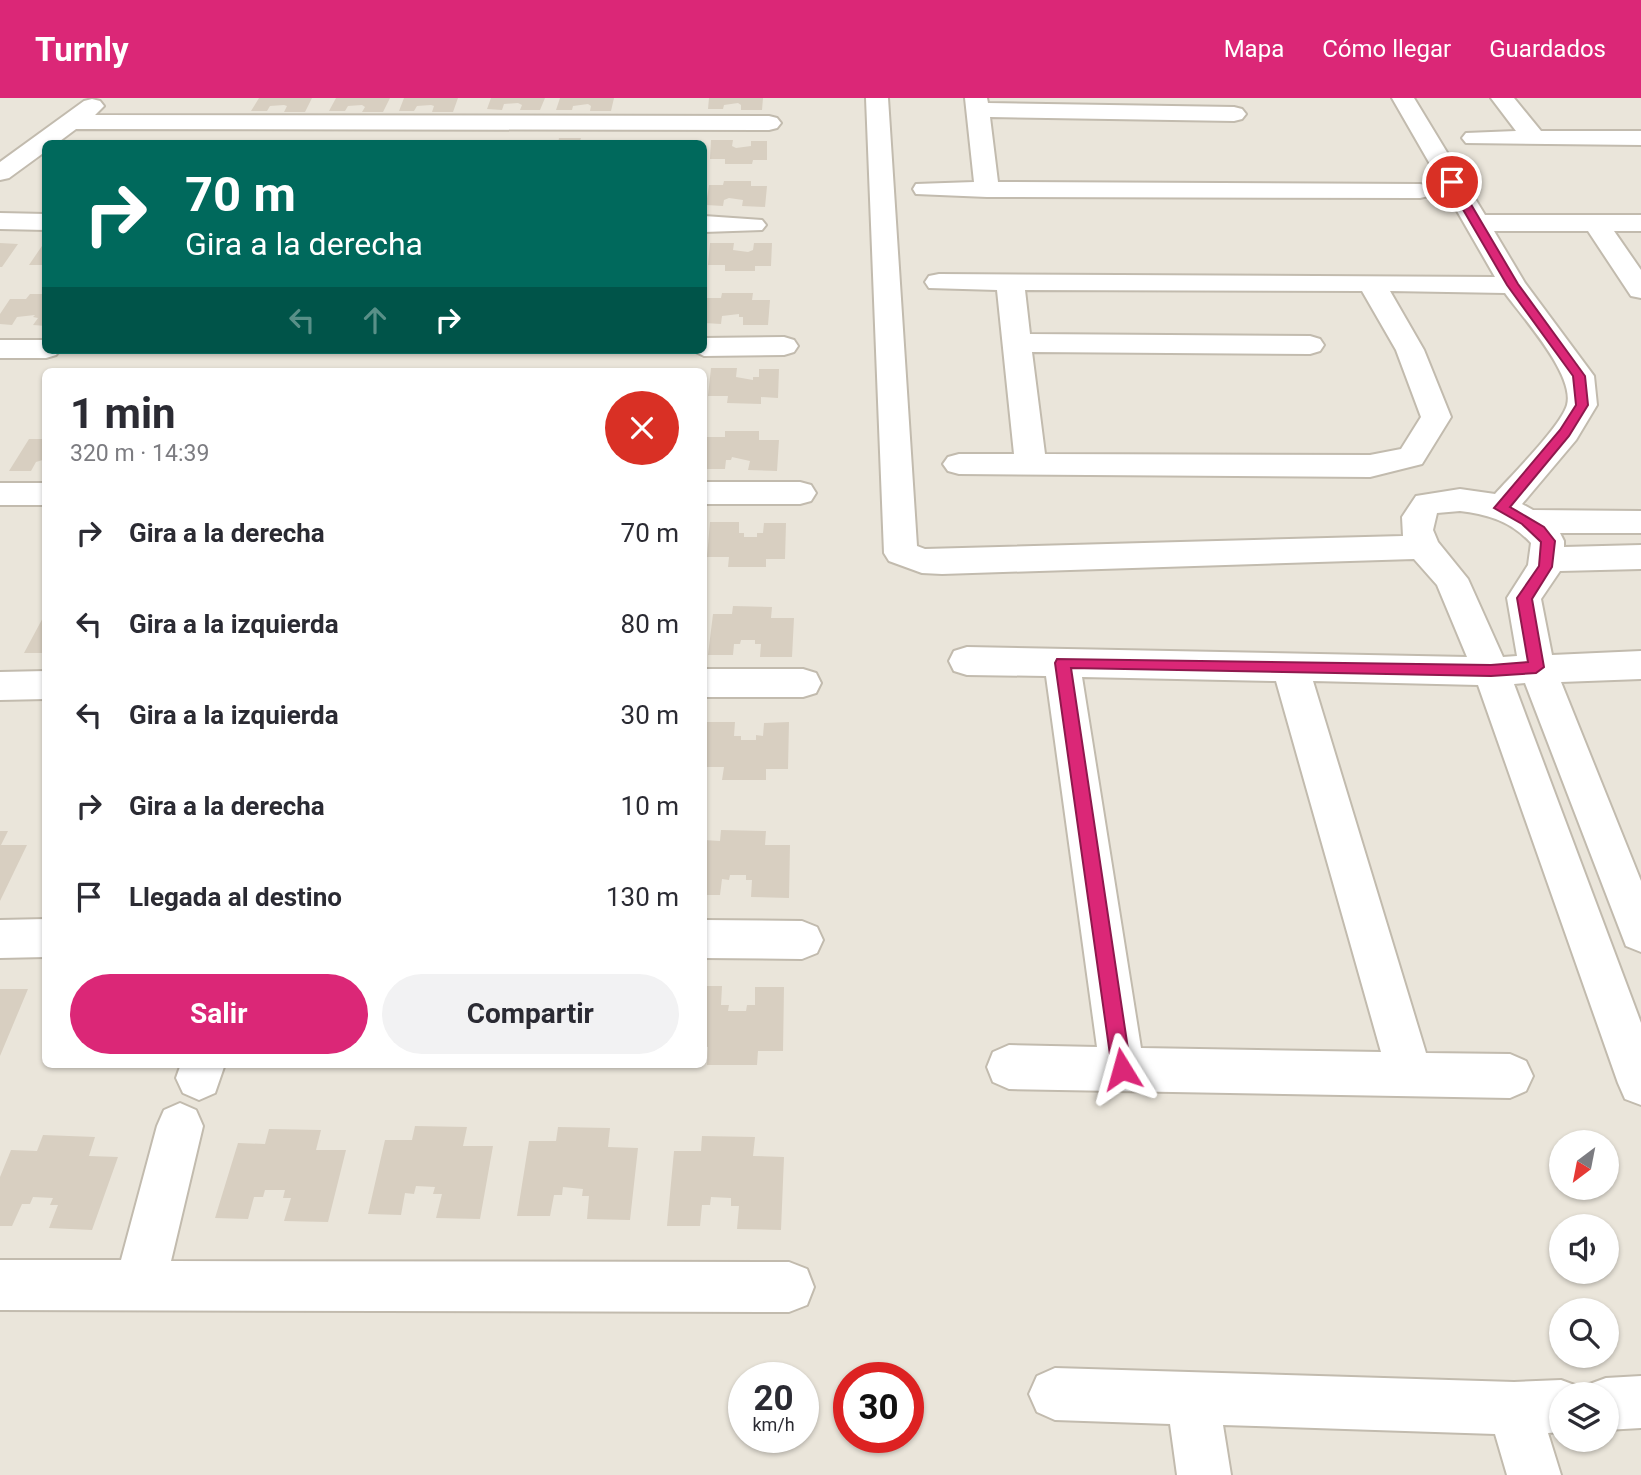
<!DOCTYPE html>
<html lang="es">
<head>
<meta charset="utf-8">
<style>
	:root { --surface:#fff; --page:#f2f2f3; --text:#2b2b33; --muted:#7c7c81; --accent:#db2777 }
	body { margin:0; font-family:Roboto,sans-serif; background:var(--page); color:var(--text); height:100vh; display:flex; flex-direction:column; font-size:26px; white-space:nowrap }
	* { box-sizing:border-box; margin:0 }
	p { font-size:23px; color:var(--muted) }
	.icon { flex:none; width:38px; height:38px; fill:none; stroke:currentColor; stroke-width:2; stroke-linecap:round; stroke-linejoin:round }
	.map { position:relative; flex:1; overflow:hidden }
	.panel { position:absolute; left:42px; top:270px; width:665px; height:700px; display:flex; flex-direction:column; background:var(--surface); border-radius:10px; box-shadow:0 2px 5px #0004 }
	.panel>* { flex:none }
	.guide { position:absolute; left:42px; top:42px; width:665px; height:214px; border-radius:10px; box-shadow:0 2px 5px #0004; background:#00695c; color:#fff; overflow:hidden }
	.needle { width:46px; rotate:212deg }
	.controls { position:absolute; left:1549px; top:1032px; display:grid; gap:14px }
	.controls a { display:grid; place-items:center; width:70px; height:70px; border-radius:50%; background:var(--surface); box-shadow:0 2px 5px #0004; font-size:35px }
	.speed { position:absolute; left:728px; top:1264px; display:flex; gap:14px; font-size:35px; font-weight:700; text-align:center }
	.speed>* { display:grid; place-content:center; width:91px; height:91px; border-radius:50%; background:var(--surface); box-shadow:0 2px 5px #0004; line-height:1 }
	.speed small { font-size:18px; font-weight:400 }
	.speed .limit { border:10px solid #d22; background:#fff; color:#111 }
	.pin { position:absolute; display:grid; place-items:center; width:60px; height:60px; color:#fff; margin:-30px; border:4px solid #fff; border-radius:50%; box-shadow:0 2px 7px #0007 }
	.me { position:absolute; width:77px; margin:-38px; rotate:352deg; stroke-linejoin:round; filter:drop-shadow(0 0 5px #0008) }
	.turn { display:flex; align-items:center; gap:24px; height:147px; padding:0 28px; font-size:32px }
	.turn .icon { width:91px; height:91px; stroke-width:2.5 }
	.turn b { display:block; font-size:49px; line-height:60px }
	.lanes { display:flex; align-items:center; height:66px; padding:0 28px; background:#0003; justify-content:center; gap:35px; direction:ltr }
	.lanes .off { opacity:.35 }
	.round { display:grid; place-items:center; flex:none; width:74px; height:74px; border-radius:37px; background:var(--page) }
	.headline { display:flex; align-items:center; justify-content:space-between; height:119px; padding:0 28px }
	h1 { font-size:42px; font-weight:700; line-height:52px }
	.action { display:flex; gap:14px; margin-top:auto; padding:14px 28px }
	.action a { flex:1; height:80px; border-radius:42px; background:var(--accent); color:#fff; font-size:28px; font-weight:700; line-height:80px; text-align:center }
	.action a+a { background:var(--page); color:var(--text) }
	ul { padding:0; list-style:none }
	li { display:flex; align-items:center; gap:21px; height:91px; padding:0 28px }
	li div { flex:1 }
	li b { display:block; font-size:26px }
	li em { font-style:normal }
	header { display:flex; align-items:center; gap:42px; box-sizing:border-box; height:98px; padding:0 35px; background:var(--accent); color:#fff }
	header strong { font-size:33px }
	nav { display:flex; gap:38px; margin-inline-start:auto; font-size:24px }
	.map>svg:first-child { display:block }
	.residential { fill:#eae5da; fill-rule:evenodd }
	.building { fill:#d8cfc1 }
	.lines { fill:none; stroke-linecap:round; stroke-linejoin:round }
	.street-casing { stroke:#c2bbae; stroke-width:4 }
	.street { fill:#fff; fill-rule:evenodd }
	.route { fill:#db2777; stroke:#8e194d; stroke-width:2 }
</style>
</head>
<body>
<header>
<strong>Turnly</strong>
<nav><a>Mapa</a><a>Cómo llegar</a><a>Guardados</a></nav>
</header>
<div class="map">
<svg width="1641" height="1377" viewBox="0 0 1641 1377">
	<rect width="100%" height="100%" fill="#f6f3ec"/>
	<path class="residential" d="M0,0H1641V1377H0ZM46,46H704V252H46ZM46,273H704V966H46ZM1561,1045H1606V1090H1561ZM1561,1129H1606V1174H1561ZM1561,1213H1606V1258H1561ZM744,1279H803V1339H744ZM849,1279H908V1339H849ZM1561,1297H1606V1342H1561Z"/>
	<path class="building" d="M259,0H312L305,14H284L287,8L284,7L270,8L267,13H251Z
		M336,0H390L383,14H362L365,9L362,7L348,8L345,13H329Z
		M404,0H458L453,14H432L434,8L431,7L417,8L414,13H399Z
		M491,0H545L540,12H520L522,7L518,5L504,6L502,12L487,11Z
		M560,0H614L611,13H590L591,8L588,6L573,8L572,12H556Z
		M709,0H763L762,12H741V7L738,5L724,7L723,11H708Z
		M559,40H581L579,46H558Z
		M711,42H733L732,48L736,50L751,48V43H767V62H753L752,66H725V61H710Z
		M724,83H751V88H767L765,109L742,108L743,102L729,100L724,102L723,108L706,107L709,87H723Z
		M46,142V167H29Z
		M0,145L18,146L2,169H0Z
		M710,145H734L733,152L748,154L753,152L754,145H772L771,168H755V173H725V167H708Z
		M722,195H753L752,202H770L768,227H743V219H739V216L722,218L721,226L704,225L705,200H721Z
		M30,196H46V228L33,227L38,220L33,219L35,217L17,219L12,227L0,226V216L10,201H26Z
		M711,270H737L736,279L753,282V279H759V271H779L778,300L761,299V306L727,305L728,298H708Z
		M725,333H759V342H779L777,373L748,372L750,363L732,359L731,362H726L725,371H704L707,339H725Z
		M29,341H46V361L36,364L31,373H9Z
		M710,424H739V435H744V439H757V435H763L764,425H786L785,461H766V469H728L729,459H707Z
		M733,508L772,509L771,520H794L792,559H760L761,546H755V542H741L740,546H734L733,557H708L713,516H732Z
		M46,514V555H24Z
		M704,624H735L734,638H741V642H756V637L763,638L764,625L789,624L788,671H766V682H722L724,669H704Z
		M721,732L766,733L765,747H790L789,800L751,799L752,782H746V777H730L729,782L722,781L720,797H704V742L720,743Z
		M0,733H8L1,747H27L0,803Z
		M704,888H722L721,907H729L728,913H746L747,907H755V889H784L783,953H758L757,967H707L708,949H704Z
		M0,891H28L0,958Z
		M279,966H330L329,969H278Z
		M415,1028L467,1029L463,1048H493L480,1121L436,1120L442,1096H433L435,1089L416,1088L414,1096L405,1095L401,1117L368,1116L385,1042H412Z
		M558,1029L610,1030L608,1049L638,1050L630,1122L587,1121L589,1098H582L583,1091L563,1089L562,1097H554L550,1118H517L529,1043H556Z
		M269,1031L321,1032L316,1052H346L328,1124L284,1123L291,1100H283L285,1092H265L263,1099H254L248,1121L215,1120L238,1045L265,1046Z
		M43,1037L95,1039L89,1058L118,1059L92,1132L49,1130L58,1107H50L53,1100L33,1099L30,1106H22L12,1128H0V1079L11,1052L37,1053Z
		M702,1038L755,1039L753,1058L784,1059L781,1132L737,1131L739,1108H731V1100L711,1099L710,1107H702L700,1128H667L674,1053H701Z"/>
	<g class="lines">
		<g class="street-casing">
			<path id="street" d="M866,0H888L917,448L925,451L1403,438L1402,419L1416,398L1460,391L1495,396C1511,378 1561,328 1567,307C1575,277 1523,220 1505,195L1390,193L1424,252L1451,319L1422,366L1370,379L959,376L948,373L943,366L948,359L959,356H1014L997,192L929,190L925,184L929,178L939,176L1495,179L1392,0H1414L1485,117H1641V133H1614L1641,172V200L1631,198L1588,133H1494L1525,185L1594,278L1597,307L1576,342L1522,406L1533,412L1641,413V435H1560L1564,443V449L1641,447V471L1560,473L1541,501L1552,557L1641,553V581L1561,584L1641,783V854L1626,848L1525,585L1514,586L1641,925V1007L1625,1001L1618,985L1478,587L1313,583L1426,955L1510,956L1526,963L1533,978L1526,993L1510,1000L1009,991L993,984L987,969L993,954L1009,947L1097,949L1046,578L967,577L954,573L949,563L954,553L967,549L1467,559L1437,487L1414,461L942,476L922,475L889,463L884,455ZM1025,192L1362,193L1396,252L1421,319L1401,351L1370,357L1045,356L1032,254L1310,256L1320,253L1324,247L1320,241L1310,238L1030,236ZM1460,413C1488,416 1512,424 1531,445L1528,467L1507,500L1517,558L1503,559L1468,481L1438,444L1433,432L1437,415ZM1082,579L1276,583L1381,954L1141,950Z
				M965,0H987L988,5L1234,9L1242,11L1246,16L1242,21L1234,23L990,19L998,84L1420,86L1429,88L1432,93L1429,98L1420,100L987,99L916,96L913,91L916,86L974,84Z
				M1491,0H1514L1541,33H1641V47L1466,45L1462,40L1466,35L1516,33Z
				M92,1L100,3L104,8L95,17L769,18L777,20L781,25L777,30L769,32L76,31L56,46H46V53L9,80L0,82V64L84,3Z
				M0,115L46,116V132L0,131Z
				M704,118L762,122L766,127L762,132L704,134Z
				M784,239L794,242L798,248L794,254L784,257L704,258L692,252H704V240Z
				M0,242H46V252H60L56,257L46,260H0Z
				M704,384H800L811,387L816,395L811,403L800,406H704Z
				M0,385H46V407H0Z
				M704,571H803L816,575L821,585L816,595L803,599H704Z
				M46,573V601L0,602V574Z
				M46,821V859L0,860V822Z
				M704,822L802,823L817,829L823,842L817,855L802,861L704,860Z
				M181,966H225L215,995L199,1002L183,995L176,980Z
				M180,1005L196,1012L203,1028L171,1163L789,1164L807,1171L814,1189L807,1207L789,1214L0,1212V1162H121L157,1028L164,1012Z
				M1055,1270L1514,1284L1561,1282L1580,1289L1583,1297H1561V1334L1548,1335L1561,1377H1507L1495,1336L1223,1327L1231,1377H1177L1170,1326L1055,1322L1037,1314L1029,1296L1037,1278Z
				M1641,1278V1330L1606,1332V1297H1584L1587,1287L1606,1280Z"/>
		</g>
		<use href="#street" class="street"/>
	</g>
	<path class="route" d="M1449,81H1456L1518,186L1585,278L1588,307L1569,338L1510,409L1544,429L1555,443L1552,469L1532,501L1544,569L1536,575L1491,578L1071,570L1131,971L1128,977L1122,980L1115,977L1112,971L1055,565L1057,561L1491,567L1528,564L1517,500L1539,468L1541,444L1522,426L1494,410L1560,332L1576,307L1573,278L1507,187L1447,84Z"/>
</svg>
<div class="controls">
<a><svg class="needle" viewBox="-14 -14 28 28"><path d="M0-13l5 13h-10z" fill="#e53935"/><path d="M0 13l5-13h-10z" fill="#7c7c81"/></svg></a>
<a><svg class="icon" aria-label="sound" viewBox="0 0 24 24"><path d="M4 9h4l5-4v14l-5-4H4zM17 9q2 3 0 6"/></svg></a>
<a><svg class="icon" aria-label="search" viewBox="0 0 24 24"><circle cx="10" cy="10" r="6"/><path d="M15 15l6 6"/></svg></a>
<a><svg class="icon" aria-label="layers" viewBox="0 0 24 24"><path d="M12 4l9 5-9 5-9-5zM3 14l9 5 9-5"/></svg></a>
</div>
<div class="speed"><div>20<small>km/h</small></div><div class="limit">30</div></div>
<div class="pin" style="left:1452px;top:84px;background:#d93025"><svg class="icon" aria-label="arrive" viewBox="0 0 24 24"><path d="M6 21V4h12l-3 4 3 4H6"/></svg></div>
<svg class="me" style="left:1122px;top:971px" viewBox="-20 -20 40 40"><path d="M0-17L14 15 0 8-14 15z" fill="#db2777" stroke="#fff" stroke-width="4"/></svg>
<div class="guide">
<div class="turn"><svg class="icon" aria-label="right" viewBox="0 0 24 24"><path d="M7 20v-9h11M14 6l5 5-5 5"/></svg><div><b>70 m</b>Gira a la derecha</div></div>
<div class="lanes"><svg class="icon off" aria-label="left" viewBox="0 0 24 24"><path d="M17 20v-9H6M10 6l-5 5 5 5"/></svg><svg class="icon off" aria-label="ahead" viewBox="0 0 24 24"><path d="M12 20V5M6 11l6-6 6 6"/></svg><svg class="icon" aria-label="right" viewBox="0 0 24 24"><path d="M7 20v-9h11M14 6l5 5-5 5"/></svg></div>
</div>
<section class="panel">
<div class="headline"><div><h1>1 min</h1><p>320 m · 14:39</p></div><a class="round" style="background:#d93025;color:#fff"><svg class="icon" aria-label="close" viewBox="0 0 24 24"><path d="M6 6l12 12M18 6L6 18"/></svg></a></div>
<ul>
<li><svg class="icon" aria-label="right" viewBox="0 0 24 24"><path d="M7 20v-9h11M14 6l5 5-5 5"/></svg><div><b>Gira a la derecha</b></div><em>70 m</em></li>
<li><svg class="icon" aria-label="left" viewBox="0 0 24 24"><path d="M17 20v-9H6M10 6l-5 5 5 5"/></svg><div><b>Gira a la izquierda</b></div><em>80 m</em></li>
<li><svg class="icon" aria-label="left" viewBox="0 0 24 24"><path d="M17 20v-9H6M10 6l-5 5 5 5"/></svg><div><b>Gira a la izquierda</b></div><em>30 m</em></li>
<li><svg class="icon" aria-label="right" viewBox="0 0 24 24"><path d="M7 20v-9h11M14 6l5 5-5 5"/></svg><div><b>Gira a la derecha</b></div><em>10 m</em></li>
<li><svg class="icon" aria-label="arrive" viewBox="0 0 24 24"><path d="M6 21V4h12l-3 4 3 4H6"/></svg><div><b>Llegada al destino</b></div><em>130 m</em></li>
</ul>
<div class="action"><a>Salir</a><a>Compartir</a></div>
</section>
</div>
</body>
</html>
